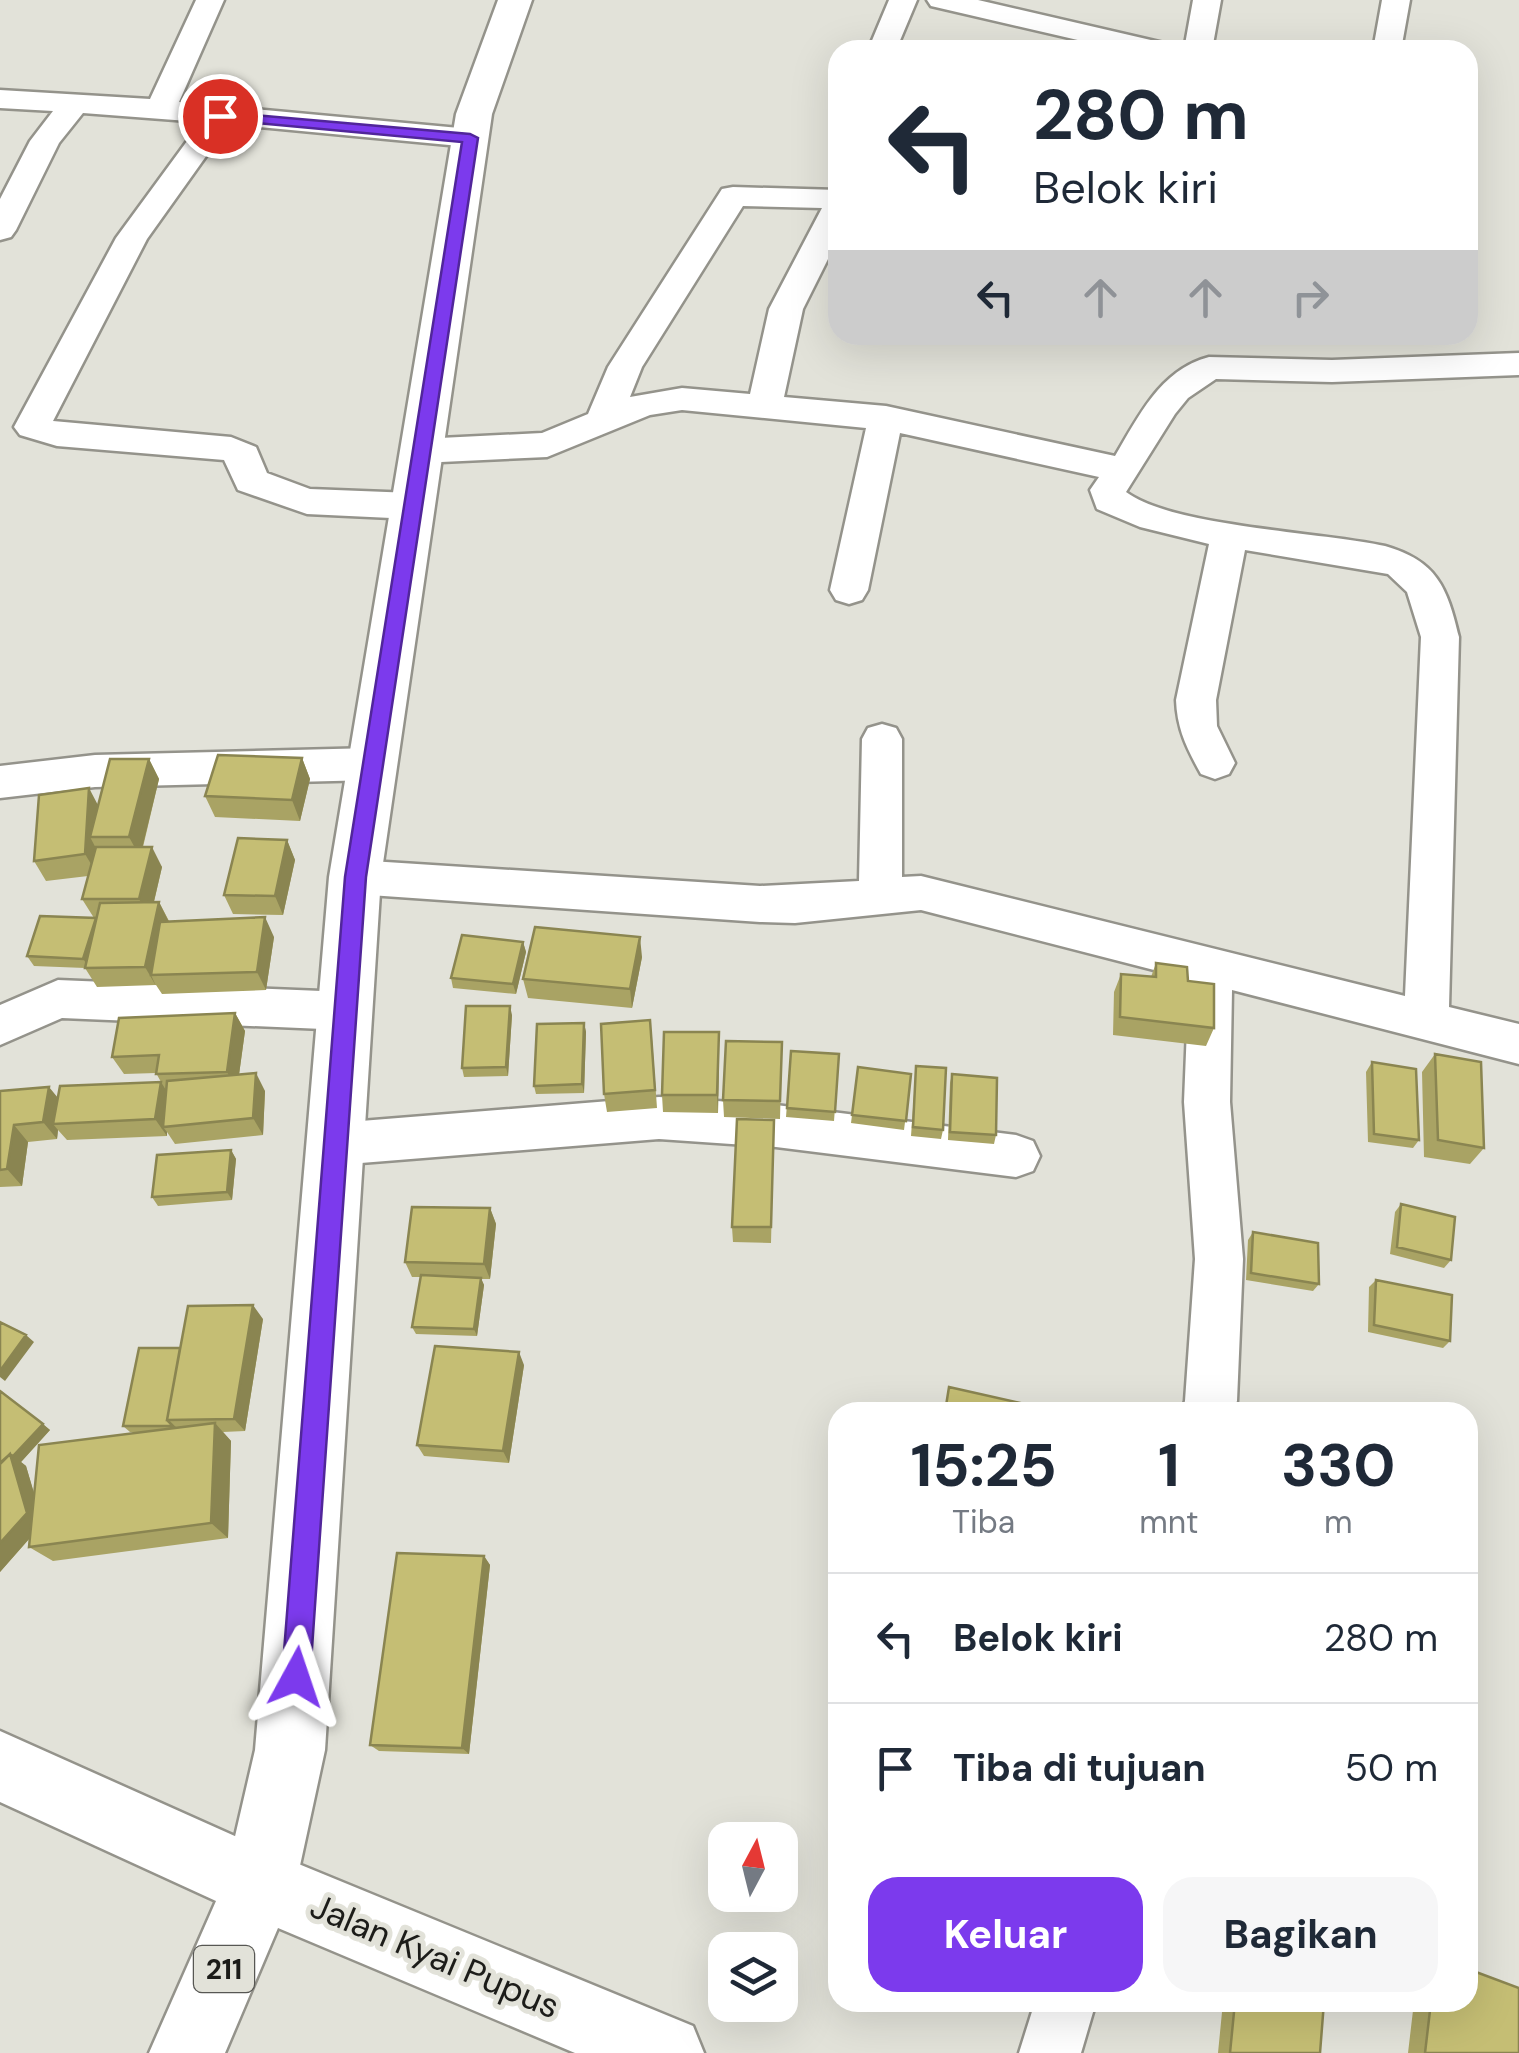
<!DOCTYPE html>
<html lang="id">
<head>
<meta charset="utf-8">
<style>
	:root { --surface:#fff; --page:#f6f6f7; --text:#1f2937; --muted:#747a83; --line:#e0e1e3; --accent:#7c3aed }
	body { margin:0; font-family:"DM Sans",sans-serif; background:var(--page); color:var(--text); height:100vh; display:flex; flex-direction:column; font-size:38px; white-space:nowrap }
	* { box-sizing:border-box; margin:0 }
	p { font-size:32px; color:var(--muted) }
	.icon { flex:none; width:55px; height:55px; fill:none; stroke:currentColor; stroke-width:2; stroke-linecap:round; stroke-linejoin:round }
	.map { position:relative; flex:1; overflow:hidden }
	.details { position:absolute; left:828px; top:1402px; width:650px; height:610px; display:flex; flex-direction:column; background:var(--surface); border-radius:30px; box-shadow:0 10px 40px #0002 }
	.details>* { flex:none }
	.top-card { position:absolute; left:828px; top:40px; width:650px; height:305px; border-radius:30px; box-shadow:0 10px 40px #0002; background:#fff; color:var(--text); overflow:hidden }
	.needle { width:65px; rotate:7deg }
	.controls { position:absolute; left:708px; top:1822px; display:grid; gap:20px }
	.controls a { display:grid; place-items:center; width:90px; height:90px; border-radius:20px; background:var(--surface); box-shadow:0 10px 40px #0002; font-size:50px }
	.pin { position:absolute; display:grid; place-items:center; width:85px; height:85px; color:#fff; margin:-42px; border:5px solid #fff; border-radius:50%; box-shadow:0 2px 10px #0007 }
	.me { position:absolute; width:110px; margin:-55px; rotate:5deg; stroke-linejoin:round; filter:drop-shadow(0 0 8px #0008) }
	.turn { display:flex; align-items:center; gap:35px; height:210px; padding:0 40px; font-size:45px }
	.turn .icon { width:130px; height:130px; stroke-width:2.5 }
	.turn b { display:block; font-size:70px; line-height:85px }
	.lanes { display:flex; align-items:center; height:95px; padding:0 40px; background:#0003; justify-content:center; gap:50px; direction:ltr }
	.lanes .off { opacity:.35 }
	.eta { display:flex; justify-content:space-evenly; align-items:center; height:170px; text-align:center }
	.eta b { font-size:60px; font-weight:700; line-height:70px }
	.cta { display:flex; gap:20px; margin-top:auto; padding:20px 40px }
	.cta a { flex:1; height:115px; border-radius:30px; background:var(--accent); color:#fff; font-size:40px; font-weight:700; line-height:115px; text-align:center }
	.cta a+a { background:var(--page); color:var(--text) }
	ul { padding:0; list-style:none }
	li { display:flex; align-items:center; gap:30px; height:130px; padding:0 40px; border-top:2px solid var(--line) }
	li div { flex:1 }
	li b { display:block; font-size:38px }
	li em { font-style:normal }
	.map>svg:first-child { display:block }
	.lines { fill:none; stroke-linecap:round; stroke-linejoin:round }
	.street-casing { stroke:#94938b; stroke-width:5 }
	.secondary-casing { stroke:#94938b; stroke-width:5 }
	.primary-casing { stroke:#94938b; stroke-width:5 }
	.street { fill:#fff; fill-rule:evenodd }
	.secondary { fill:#fff; fill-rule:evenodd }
	.primary { fill:#fff; fill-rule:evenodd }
	.wall { fill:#a9a364 }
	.shaded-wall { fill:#8a8551 }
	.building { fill:#c5be74; stroke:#8a8551; stroke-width:2.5 }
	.route { fill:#7c3aed; stroke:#51269a; stroke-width:2.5 }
	.labels { text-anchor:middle; stroke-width:10; stroke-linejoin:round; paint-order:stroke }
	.shield { fill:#e2e2d9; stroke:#575753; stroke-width:2.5 }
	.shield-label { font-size:28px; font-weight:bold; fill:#1c1c19 }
	.near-street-label { font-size:35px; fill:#1c1c19; stroke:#e2e2d9 }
</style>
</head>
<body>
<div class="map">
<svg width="1519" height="2053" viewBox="0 0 1519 2053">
	<rect width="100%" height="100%" fill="#e2e2d9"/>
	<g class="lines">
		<g class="street-casing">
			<path id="street" d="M196,0H224L179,102L470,129L481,132L485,138L481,144L470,147L229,124L147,239L53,421L231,437L256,447L267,473L310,489L412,493L425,497L430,506L425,515L412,519L307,514L238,490L224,460L57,446L20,435L14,427L116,238L201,122L83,113L59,143L16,230L11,237L0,240V199L30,141L53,111L0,108V90L150,99Z
				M889,0H917L896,50H868Z
				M927,0H978L1168,44L1172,50H1121L931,6Z
				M1193,0H1221L1212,50H1184Z
				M1382,0H1410L1401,50H1373Z
				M733,187L838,190V239L803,309L784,397L886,406L1115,456C1139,416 1160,370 1209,357L1332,360L1519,353V375L1332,382L1216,379L1188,398L1175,414L1126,492C1173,527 1322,532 1385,546C1437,561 1447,587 1459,637L1449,1007L1519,1024V1064L1232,990L1230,1102L1243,1259L1237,1401L1232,1412H1181L1185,1401L1195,1259L1184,1102L1189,979L921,910L795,923L760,922L355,894L340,889L334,877L340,865L355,860L760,886L859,881L862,739L868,728L882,724L896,728L902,739V877L921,876L1405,996L1421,637L1407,592L1388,574L1245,550L1216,700L1217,726L1235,763L1229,774L1215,779L1201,774C1187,749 1177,729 1176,700L1209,544L1140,527L1097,509L1090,490L1099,477L900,433L868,590L862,600L849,604L836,600L830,590L866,428L682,410L650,415L547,457L420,463L407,459L402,451L407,443L420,439L542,433L588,414L608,367L722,189ZM743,206L822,208L769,309L750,394L682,388L630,397L642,367Z
				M373,748L387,753L393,764L387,775L373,780L95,787L0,798V766L95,755Z
				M58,980L346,992L362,998L368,1011L362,1024L346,1030L62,1018L0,1045V1005Z
				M659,1097L776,1105L1016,1135L1033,1141L1040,1156L1033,1171L1016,1177L776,1147L659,1139L336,1165L319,1159L313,1144L319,1129L336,1123Z
				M1035,2002H1096L1081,2053H1019Z"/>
		</g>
		<g class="secondary-casing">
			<path id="secondary" d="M498,0H532L492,114L381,877L325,1750L296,1884L286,1910L260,1920L234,1910L224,1884L255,1750L329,877L456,114Z"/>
		</g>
		<g class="primary-casing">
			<path id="primary" d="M0,1731L284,1858L693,2026L704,2053H575L278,1928L225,2053H149L216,1901L0,1802Z"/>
		</g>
		<use href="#street" class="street"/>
		<use href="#secondary" class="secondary"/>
		<use href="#primary" class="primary"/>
	</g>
	<path class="wall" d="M302,758L310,779L300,821L215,817L205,796Z
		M149,759L159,779L143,847L162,867L154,902H159L169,921L274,937L266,990L162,994L156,985L97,987L85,968L34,966L27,956L94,918L82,899L88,876L46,881L34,861Z
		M287,840L295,860L283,915L233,914L224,895Z
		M523,942L526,952L516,994L453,988L451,978Z
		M642,957L632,1008L528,998L523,979Z
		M1156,963L1214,1028L1206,1046L1113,1035L1114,992L1121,974L1151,977Z
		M235,1013L245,1031L239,1075L265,1091L263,1135L175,1144L167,1132V1136L67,1140L58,1130L57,1139L28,1142L22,1186L0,1187V1091L58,1098L161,1082L156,1073L124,1074L112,1057Z
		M512,1015L508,1076L464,1077L462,1068Z
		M584,1023L586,1032L584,1093L536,1094L534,1086Z
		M652,1038L657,1108L607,1112L604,1094Z
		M782,1042L780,1119L724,1117L723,1100Z
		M719,1051L718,1113L663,1112L662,1095Z
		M791,1051L839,1054L834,1121L786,1117Z
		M1435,1054L1484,1148L1470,1164L1424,1157L1422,1072Z
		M1372,1062L1419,1140L1413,1148L1368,1142L1366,1072Z
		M916,1066L943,1130L941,1139L911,1136Z
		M858,1067L911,1074L904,1130L851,1123Z
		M952,1074L996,1135L994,1144L948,1140L950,1083Z
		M774,1120L771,1243L733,1242L732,1227Z
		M231,1150L236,1159L232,1200L158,1206L152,1197Z
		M1401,1204L1451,1260L1444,1268L1390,1254L1395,1212Z
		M490,1208L496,1224L490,1279H481L484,1285L477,1336L416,1334L412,1327L421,1277H412L405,1262Z
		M1253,1232L1319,1284L1313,1291L1246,1280L1248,1240Z
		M1376,1280L1450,1341L1443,1348L1368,1332L1369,1287Z
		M263,1319L245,1431L223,1432L231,1441L228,1538L53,1561L29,1547L30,1538L0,1572V1391L50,1430L21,1462L26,1466L34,1494L140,1432H130L123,1426L180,1348Z
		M524,1365L509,1463L424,1456L417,1445Z
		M484,1556L490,1565L469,1754L379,1751L370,1745Z
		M1223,2002H1324L1320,2053H1218Z
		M1414,2002H1468L1519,2053H1408Z"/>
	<path class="shaded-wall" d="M302,758L310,779L300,821L292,800Z
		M149,759L159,779L140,857L129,837Z
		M89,788L100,809L90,837L98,852L97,874L85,854Z
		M287,840L295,860L283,915L275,896Z
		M152,847L162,867L150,918L139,899Z
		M159,902L169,922L151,975L156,986L145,967Z
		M265,917L274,937L266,990L257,972Z
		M96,918L90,968L83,959Z
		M640,937L642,957L632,1008L630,989Z
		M523,942L526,952L516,994L513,984Z
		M510,1006L512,1015L508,1076L506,1067Z
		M235,1013L245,1031L237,1089L227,1072Z
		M584,1023L586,1032L584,1093L582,1084Z
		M719,1032V1051L718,1113L717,1095Z
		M256,1073L265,1091L263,1135L253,1118Z
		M161,1082L172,1100L163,1127L167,1132V1136L155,1119Z
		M49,1087L63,1104L53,1124L58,1130L57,1139L43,1122Z
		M14,1125L28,1142L22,1186L7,1169Z
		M231,1150L236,1159L232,1200L227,1192Z
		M490,1208L496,1224L490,1279L484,1264Z
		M481,1278L484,1285L477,1336L474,1329Z
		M253,1305L263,1319L245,1431L234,1419Z
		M26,1335L34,1342L5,1381L0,1377V1371Z
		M519,1352L524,1365L509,1463L503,1451Z
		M215,1423L231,1441L228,1538L211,1523Z
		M43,1424L50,1430L21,1462L26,1466L43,1523L0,1572V1543L10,1454Z
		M484,1556L490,1565L469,1754L462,1748Z"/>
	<path class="building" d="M218,755L302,758L292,800L205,796Z
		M110,759H149L129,837H90Z
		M89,788L85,854L34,861L39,795Z
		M238,838L287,840L275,896L224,895Z
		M96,847H152L139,899H82Z
		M159,902L145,967L85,968L100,903Z
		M40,916L96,918L83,959L27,956Z
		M265,917L257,972L151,975L160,922Z
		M535,927L640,937L630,989L523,979Z
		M462,935L523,942L513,984L451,978Z
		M1156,963L1187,967L1188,981L1214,984V1028L1120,1017L1121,974L1156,977Z
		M466,1006H510L506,1067L462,1068Z
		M235,1013L227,1072L156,1074L159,1055L112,1057L119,1018Z
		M650,1020L655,1090L604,1094L601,1024Z
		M584,1023L582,1084L534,1086L537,1024Z
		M664,1032H719L717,1095H662Z
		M726,1041L782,1042L780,1101L723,1100Z
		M791,1051L839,1054L835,1112L787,1108Z
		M1435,1054L1481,1062L1484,1148L1438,1140Z
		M1372,1062L1416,1069L1419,1140L1374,1134Z
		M916,1066L946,1068L943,1130L913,1127Z
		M858,1067L911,1074L906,1121L852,1115Z
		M256,1073L253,1118L163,1127L167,1081Z
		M952,1074L997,1078L996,1135L950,1132Z
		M161,1082L155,1119L53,1124L60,1086Z
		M49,1087L43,1122L14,1125L7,1169L0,1170V1091Z
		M737,1119L774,1120L771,1227H732Z
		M231,1150L227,1192L152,1197L157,1155Z
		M1401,1204L1455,1217L1451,1260L1397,1247Z
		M412,1207L490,1208L484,1264L405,1262Z
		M1253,1232L1318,1243L1319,1284L1251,1273Z
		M421,1275L481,1278L474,1329L412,1327Z
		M1376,1280L1452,1295L1450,1341L1374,1325Z
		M253,1305L234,1419L167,1420L188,1306Z
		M0,1322L26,1335L0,1371Z
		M435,1346L519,1352L503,1451L417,1445Z
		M139,1348H180L167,1420L173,1426H123Z
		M949,1387L1060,1412H945Z
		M0,1391L43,1424L13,1456L10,1454L0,1463Z
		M215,1423L211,1523L29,1547L39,1445Z
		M10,1454L27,1513L0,1543V1464Z
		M397,1553L484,1556L462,1748L370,1745Z
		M1468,1969L1519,1988V2053H1425L1431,2002H1468Z
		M1235,2002H1324L1320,2053H1230Z"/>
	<path class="route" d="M220,112L470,134L478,138L366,877L310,1677L306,1687L296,1691L286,1687L282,1677L345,877L462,142L215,119V113Z"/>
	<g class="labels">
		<rect class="shield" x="194" y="1946" width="60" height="46" rx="8"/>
		<g class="shield-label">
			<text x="224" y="1979">211</text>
		</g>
		<g class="near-street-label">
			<text transform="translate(435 1956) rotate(23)" y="12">Jalan Kyai Pupus</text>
		</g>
	</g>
</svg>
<div class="controls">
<a><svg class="needle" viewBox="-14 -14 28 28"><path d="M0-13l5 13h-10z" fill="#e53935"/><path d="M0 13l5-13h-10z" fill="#747a83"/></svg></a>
<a><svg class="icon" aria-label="layers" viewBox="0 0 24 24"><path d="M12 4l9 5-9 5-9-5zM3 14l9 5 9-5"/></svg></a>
</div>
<div class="pin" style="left:220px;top:116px;background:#d93025"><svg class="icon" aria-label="arrive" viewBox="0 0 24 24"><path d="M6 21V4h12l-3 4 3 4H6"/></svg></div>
<svg class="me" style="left:296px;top:1677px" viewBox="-20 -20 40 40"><path d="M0-17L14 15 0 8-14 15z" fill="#7c3aed" stroke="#fff" stroke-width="4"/></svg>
<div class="top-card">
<div class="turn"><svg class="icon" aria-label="left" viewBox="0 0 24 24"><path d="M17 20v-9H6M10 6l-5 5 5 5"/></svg><div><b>280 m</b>Belok kiri</div></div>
<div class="lanes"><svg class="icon" aria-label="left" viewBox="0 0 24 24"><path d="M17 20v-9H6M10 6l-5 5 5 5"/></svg><svg class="icon off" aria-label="ahead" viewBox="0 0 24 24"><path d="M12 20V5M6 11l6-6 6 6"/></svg><svg class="icon off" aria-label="ahead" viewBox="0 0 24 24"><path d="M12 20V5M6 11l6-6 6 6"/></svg><svg class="icon off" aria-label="right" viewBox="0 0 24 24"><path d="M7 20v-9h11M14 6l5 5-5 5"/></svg></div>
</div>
<section class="details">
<div class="eta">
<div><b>15:25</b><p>Tiba</p></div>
<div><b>1</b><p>mnt</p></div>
<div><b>330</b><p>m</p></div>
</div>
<ul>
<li><svg class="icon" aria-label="left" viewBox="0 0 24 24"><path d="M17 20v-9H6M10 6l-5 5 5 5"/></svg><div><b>Belok kiri</b></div><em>280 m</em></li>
<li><svg class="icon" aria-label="arrive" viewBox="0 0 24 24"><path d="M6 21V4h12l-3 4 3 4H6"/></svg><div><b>Tiba di tujuan</b></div><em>50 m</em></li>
</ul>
<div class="cta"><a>Keluar</a><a>Bagikan</a></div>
</section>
</div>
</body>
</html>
